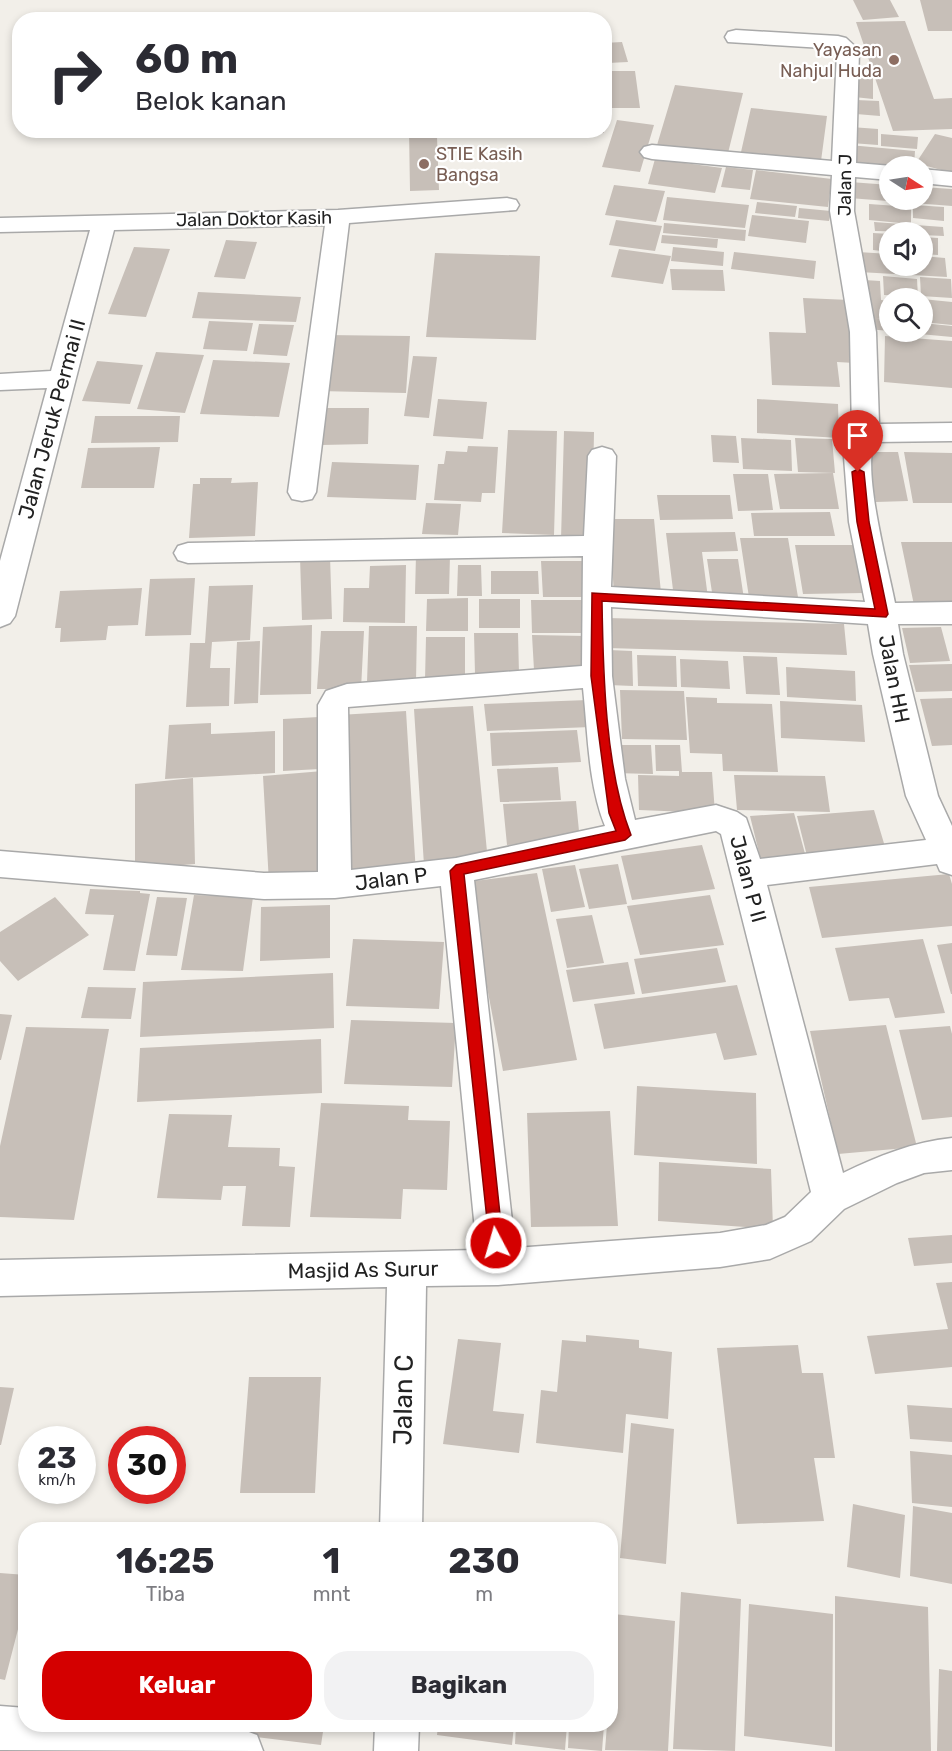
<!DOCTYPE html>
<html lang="id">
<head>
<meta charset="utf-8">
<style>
	:root { --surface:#fff; --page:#f2f2f3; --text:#2b2b33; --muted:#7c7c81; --accent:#d40000 }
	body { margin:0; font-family:Rubik,sans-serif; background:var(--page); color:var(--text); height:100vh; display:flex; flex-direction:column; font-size:22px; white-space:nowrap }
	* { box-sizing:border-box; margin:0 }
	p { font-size:20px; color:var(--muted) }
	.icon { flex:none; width:33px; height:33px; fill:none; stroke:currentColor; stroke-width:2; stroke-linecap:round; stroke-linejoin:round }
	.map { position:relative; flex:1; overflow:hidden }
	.side { position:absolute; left:18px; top:1522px; width:600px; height:210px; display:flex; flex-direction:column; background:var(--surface); border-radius:24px; box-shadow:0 3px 9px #0003 }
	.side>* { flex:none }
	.hud { position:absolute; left:12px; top:12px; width:600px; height:126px; border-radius:24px; box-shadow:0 3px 9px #0003; background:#fff; color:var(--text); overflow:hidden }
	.needle { width:39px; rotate:102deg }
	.controls { position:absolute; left:879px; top:156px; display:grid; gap:12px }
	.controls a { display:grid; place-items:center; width:54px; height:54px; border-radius:50%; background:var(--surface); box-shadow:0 3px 9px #0003; font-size:30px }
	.speed { position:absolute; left:18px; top:1426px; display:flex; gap:12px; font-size:30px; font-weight:700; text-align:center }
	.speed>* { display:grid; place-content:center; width:78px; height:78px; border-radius:50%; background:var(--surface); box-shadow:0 3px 9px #0003; line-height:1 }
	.speed small { font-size:15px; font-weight:400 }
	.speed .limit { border:9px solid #d22; background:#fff; color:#111 }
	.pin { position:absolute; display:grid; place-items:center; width:51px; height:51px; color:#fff; margin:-62px -26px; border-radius:50% 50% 50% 0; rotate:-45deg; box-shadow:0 0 6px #0007 }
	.pin .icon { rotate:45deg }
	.me { position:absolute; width:66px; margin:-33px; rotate:354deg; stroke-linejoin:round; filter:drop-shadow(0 0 4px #0008) }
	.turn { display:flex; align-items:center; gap:21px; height:126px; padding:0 24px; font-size:27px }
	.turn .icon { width:78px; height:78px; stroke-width:2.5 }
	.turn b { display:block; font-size:42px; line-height:51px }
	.eta { display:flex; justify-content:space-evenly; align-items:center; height:102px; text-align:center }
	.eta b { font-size:36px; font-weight:700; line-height:42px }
	.action { display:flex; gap:12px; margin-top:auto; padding:12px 24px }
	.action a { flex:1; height:69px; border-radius:24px; background:var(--accent); color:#fff; font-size:24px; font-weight:700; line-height:69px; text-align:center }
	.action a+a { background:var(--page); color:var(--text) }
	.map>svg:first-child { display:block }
	.building { fill:#c7bfb8 }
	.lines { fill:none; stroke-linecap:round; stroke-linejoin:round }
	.minor-casing { stroke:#a9a9a9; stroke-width:3 }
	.minor { fill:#fff; fill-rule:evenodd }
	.route { fill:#d40000; stroke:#8a0000; stroke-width:1.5 }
	.education-dot { fill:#8d6e63; stroke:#fff; stroke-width:2 }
	.labels { text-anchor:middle; stroke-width:4.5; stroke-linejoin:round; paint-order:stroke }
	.far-education-label { font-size:18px; fill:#785e54; stroke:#fff; text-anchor:end }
	.far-street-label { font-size:18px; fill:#222; stroke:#fff }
	.street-label { font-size:21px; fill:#222; stroke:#fff }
	.near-street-label { font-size:26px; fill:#222; stroke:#fff }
</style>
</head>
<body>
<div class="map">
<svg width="952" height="1751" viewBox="0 0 952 1751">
	<rect width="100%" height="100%" fill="#f2efe9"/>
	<path class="building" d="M853,0H890L899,17L863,20Z
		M920,0H952V31H928Z
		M905,21L934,99L952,98V129L893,131L856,22Z
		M622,42L628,62L608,63L604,43Z
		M604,71H635L640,108H604Z
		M854,77L873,78V99L854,97Z
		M675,85L743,93L728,153L657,145Z
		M856,100L879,101L880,116L856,114Z
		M751,108L827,116L821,161L741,152Z
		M617,120L654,125L640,172L602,167Z
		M851,127L878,129V145L851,143Z
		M409,130H604V133L437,137L439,190L410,191Z
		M881,134L918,137L917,149L881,146Z
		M935,134L952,138V173L916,163Z
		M849,145L915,151L914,166L847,164Z
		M655,159L722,168L715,193L648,184Z
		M726,167L753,170L750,190L721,187Z
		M756,170L832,179L828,207L750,199Z
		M850,182L890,185V200H922V187L952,189V206L849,198Z
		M614,185L665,191L656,222L605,215Z
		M667,197L749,205L745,228L663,220Z
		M757,202L797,206L795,217L755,213Z
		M869,204L911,207V224L869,220Z
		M913,205L944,207V221L913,218Z
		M799,208L831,211L829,221L798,218Z
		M752,215L809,221L806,243L748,236Z
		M616,220L662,226L655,251L609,245Z
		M874,222L943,227L944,236L922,235V232L875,231Z
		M664,223L746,230L745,241L663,233Z
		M873,233L890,234V252L873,250Z
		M662,235L718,239L717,248L661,243Z
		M922,237L938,238V255L922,254Z
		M226,240L257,242L245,279L214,277Z
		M134,247L170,249L146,317L108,314Z
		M673,247L724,252L723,266L671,261Z
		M619,249L671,256L663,284L611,277Z
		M734,252L816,261L814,279L731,269Z
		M858,252L890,254V266H922V256L945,258L947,277L859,272Z
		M435,253L540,256L536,340L426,337Z
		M670,269L723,270L725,291L672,290Z
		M883,276L917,279L918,297L884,295Z
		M920,277L951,279L952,298L921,296Z
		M864,280L880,281L881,300L890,301V318H876L890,319V331L867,329Z
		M198,292L301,297L296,322L192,318Z
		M803,298L850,300L855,363L837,362L840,387L772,385L769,332L806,333Z
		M922,299L952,302V325L922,322Z
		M209,321L253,323L247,351L203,349Z
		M922,323L952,326V337L909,333L922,332Z
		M259,324L294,325L287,356L253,354Z
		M325,335L410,336L406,393L319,391Z
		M885,336L952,341V388L884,382Z
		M156,352L204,355L185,413L137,409Z
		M413,356L437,357L429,418L404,416Z
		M213,360L290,363L279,417L200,414Z
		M97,361L143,365L130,404L82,401Z
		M438,399L487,402L483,439L433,436Z
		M757,399L838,404L839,438L757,433Z
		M323,408H369L368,444L321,445Z
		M95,416H180L178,442L91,443Z
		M508,430L557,431L554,535L502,533Z
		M564,431L594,432L592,540L561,539Z
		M711,435L736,436L739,463L713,462Z
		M741,438L791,440L792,471L743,469Z
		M795,438L832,439L835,473L798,472Z
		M468,446L498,447L495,493H482L481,502L434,500L438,464H444L446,451L467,452Z
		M160,447L154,488H81L88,448Z
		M866,452H898L908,501L876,502Z
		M904,452L952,453V503H913Z
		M332,462L419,465L416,500L327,497Z
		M833,473L839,509H780L774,474Z
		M733,474H768L773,510L738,511Z
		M200,478H232L231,483L258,482L255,536L189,538L193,484H200Z
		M657,495H730L733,519L660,520Z
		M426,503L461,504L458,535L422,534Z
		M830,512L835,536H754L751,513Z
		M609,519H654L661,593L614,594Z
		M735,532L738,551L702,552L708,598H674L666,533Z
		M740,538H788L799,603L750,604Z
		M901,542H952V610H915Z
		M795,545H854L864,593L803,594Z
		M416,555H450L449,594H415Z
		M330,556L332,619L302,620L300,557Z
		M707,559H738L744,599H713Z
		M541,561H583L585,597H543Z
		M406,565L405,623L343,622L344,588H369L370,566Z
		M458,565H481L482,596H457Z
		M491,571H538L539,594H491Z
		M195,578L191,635L145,636L150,579Z
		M253,585L250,640L212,642L210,668H230L229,706L186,707L190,643H205L209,586Z
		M142,588L138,625L108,626L106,640L60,642L61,628H55L60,591Z
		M468,598V631H426L427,599Z
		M479,599H520V628H479Z
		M531,600H586L588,633H532Z
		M607,618L844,624L847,655L607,648Z
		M312,625L311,694L260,695L263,627Z
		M369,626H417L416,682H367Z
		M941,627L950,661L910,663L902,628Z
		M321,631H364L361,689H317Z
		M474,633H518L519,674H475Z
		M532,635L586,636L589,670H534Z
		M426,637H465V680H425Z
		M260,641L258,703L234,704L237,642Z
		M609,650L632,651L633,686L609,685Z
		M637,655L676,656L677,687L638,686Z
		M743,656L777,657L780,695L746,694Z
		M680,659L728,661L730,689L681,687Z
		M952,664V691L916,692L909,665Z
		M786,667L855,671L856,701L787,697Z
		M620,690L684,691L687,740L622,739Z
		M686,697L717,698V703L772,704L778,772L723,771L722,754L690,753Z
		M952,698V745L932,746L920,699Z
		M588,700L591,727L487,731L484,704Z
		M780,701L862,705L865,742L781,738Z
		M473,706L488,862L424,865L414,709Z
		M406,711L416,874L344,878L339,715Z
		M319,717L320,769L283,771V719Z
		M211,723V734L275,731V773L165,779L169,725Z
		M577,730L581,762L492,766L490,733Z
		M612,745H651L653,774L613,773Z
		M655,745H680L682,772H712L715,813L639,810L638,775L679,776V771H656Z
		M558,767L561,800L500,802L497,769Z
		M323,771L331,878L269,883L263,776Z
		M734,775L825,776L830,812L737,810Z
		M193,778L195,864L135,869V784Z
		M576,801L580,841L507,845L503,804Z
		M874,810L886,850L807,856L797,816Z
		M794,813L807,861L762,865L750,816Z
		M702,845L715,889L632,900L621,856Z
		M618,864L627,904L589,909L579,869Z
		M575,865L585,907L551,912L542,869Z
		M537,873L577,1060L503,1071L467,882Z
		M949,874L952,884V926L822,938L809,887Z
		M90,889L140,891V893L150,894L135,971L103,970L114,915L85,914Z
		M194,895L253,897L243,971L181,970Z
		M710,895L724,945L640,955L627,906Z
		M55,897L89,935L18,981L0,961V932Z
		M157,897L187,898L177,956L146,955Z
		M330,905V958L260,961L261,907Z
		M592,915L604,963L567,968L556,919Z
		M353,939L444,942L439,1009L346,1006Z
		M923,939L945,1013L895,1018L889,998L849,1001L835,948Z
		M952,943V994H951L937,945Z
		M717,948L726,982L642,994L634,959Z
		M628,962L635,994L573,1002L566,970Z
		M333,973L334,1028L140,1037L143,982Z
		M737,985L757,1055L724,1060L716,1033L604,1049L594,1004Z
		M88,987L136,988L131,1019L81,1018Z
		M0,1014L12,1015L1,1060H0Z
		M351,1020L456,1023L452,1087L344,1084Z
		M886,1025L917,1147L838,1154L810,1031Z
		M950,1026L952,1034V1117L922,1120L899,1030Z
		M26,1027L109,1029L74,1220L0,1217V1146Z
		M321,1039L322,1093L137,1102L140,1048Z
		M637,1086L756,1093L757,1164L634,1155Z
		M321,1103L409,1106L408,1120L450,1121L447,1190L403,1189L401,1219L310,1217Z
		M610,1111L618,1226L531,1227L527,1113Z
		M169,1114L232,1115L228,1147L280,1148L279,1166L295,1167L290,1227L242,1226L246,1186H223L221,1200L157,1198Z
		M659,1162L771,1169L773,1229L658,1221Z
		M952,1235V1263L914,1266L908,1238Z
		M952,1282V1367L875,1374L867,1336L948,1329L936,1283Z
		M586,1335L639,1340V1348L672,1352L668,1419L626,1414L623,1453L536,1443L541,1390L557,1392L562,1340L586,1342Z
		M458,1339L501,1343L493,1411L524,1414L519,1453L443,1444Z
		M798,1345L802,1373H823L835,1458H814L824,1521L737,1524L717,1348Z
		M249,1377H321L315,1493H240Z
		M0,1387L14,1388L1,1445H0Z
		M907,1405L952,1408V1442L910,1439Z
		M631,1423L674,1429L666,1564L620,1558Z
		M910,1451L952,1455V1507L912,1503Z
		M853,1504L905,1515L900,1578L847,1567Z
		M913,1506L952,1513V1584L910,1576Z
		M0,1573L26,1575V1598L5,1680L0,1679Z
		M681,1592L741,1599L735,1751L673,1749Z
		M835,1596L928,1607L931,1751H835Z
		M749,1604L833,1614L832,1747L744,1736Z
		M614,1614L675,1621L668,1751L605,1750L607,1725H610V1670Z
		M939,1669L952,1671V1751H937Z
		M218,1725H324L321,1745L217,1732Z
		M438,1725H514L512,1745L437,1735Z
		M516,1725H567L565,1750L515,1744Z
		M569,1725H604L602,1751L568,1748Z"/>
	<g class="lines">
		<g class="minor-casing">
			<path id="minor" d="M736,30L838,36L846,38L859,50L856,163L892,166H890V180L855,177L854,211L876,332L879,424L952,423V441L875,442C861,467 889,571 895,603L952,602V624H898L903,654L938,796L952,826V875L940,871L937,864L767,885L843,1173C878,1156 913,1142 952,1138V1170L924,1173L897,1183L844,1209L811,1241L770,1259L720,1267L498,1285L426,1286L422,1530H380L387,1287L0,1296V1260L477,1250L441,886L335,898L264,899L0,877V851L264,873L318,872V705L326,691L347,684L582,666L583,556L188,563L178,560L174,553L178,546L188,543L584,536L588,456L592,450L602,447L612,450L616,456L611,587L865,602L849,522L844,457L845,446L852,433L850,332L830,211L832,175L652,159L644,157L640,152L644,147L652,145L832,161L837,52L823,48L728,42L725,37L728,32ZM611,607L868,624L873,654L906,796L926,840L760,859L746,818L737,812L716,805L635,820L625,779L612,676ZM583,688C588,734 588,784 605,826L456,858L351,870L348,707ZM716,831L721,834L811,1192L785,1217L766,1225L720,1233L515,1248L474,880Z
				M922,169L952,172V186L922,183Z
				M507,198L516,200L519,205L516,210L349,223L316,492L312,499L302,501L292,499L288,492L325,225L114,230L15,616L10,623L0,627V561L47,388L0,390V374L51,371L90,230L0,232V218L338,210Z
				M0,1706L26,1708V1725H202L241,1729L257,1735L263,1751L0,1750Z
				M375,1725H419L418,1751H374Z"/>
		</g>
		<use href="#minor" class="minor"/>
	</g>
	<path class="route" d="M858,469L864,472L869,522L888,614L886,617L602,601C603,671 605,769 631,835L625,840L464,874L503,1243L501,1248L496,1250L490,1248L450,871L456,865L616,831L609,813L591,676L592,593L875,609L857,522L852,472Z"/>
	<g class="education-dot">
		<circle cx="894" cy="60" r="6"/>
		<circle cx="424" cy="164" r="6"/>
	</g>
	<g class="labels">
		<g class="far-education-label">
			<text x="882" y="56">Yayasan<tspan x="882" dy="21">Nahjul Huda</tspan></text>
			<text x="436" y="160" text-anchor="start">STIE Kasih<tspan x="436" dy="21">Bangsa</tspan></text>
		</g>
		<g class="far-street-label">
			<text transform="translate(845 185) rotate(-89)" y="6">Jalan J</text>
			<text transform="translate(254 219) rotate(-1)" y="6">Jalan Doktor Kasih</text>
		</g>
		<g class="street-label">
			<text transform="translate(52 419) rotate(-75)" y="7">Jalan Jeruk Permai II</text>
			<text transform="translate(894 679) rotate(79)" y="7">Jalan HH</text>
			<text transform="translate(391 879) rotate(-7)" y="7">Jalan P</text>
			<text transform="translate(748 879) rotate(75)" y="7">Jalan P II</text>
			<text transform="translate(363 1270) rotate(-1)" y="7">Masjid As Surur</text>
		</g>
		<g class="near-street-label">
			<text transform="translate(403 1400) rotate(-89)" y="9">Jalan C</text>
		</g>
	</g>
</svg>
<div class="controls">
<a><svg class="needle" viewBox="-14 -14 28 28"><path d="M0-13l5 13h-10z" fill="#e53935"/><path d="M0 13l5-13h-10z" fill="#7c7c81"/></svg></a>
<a><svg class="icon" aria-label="sound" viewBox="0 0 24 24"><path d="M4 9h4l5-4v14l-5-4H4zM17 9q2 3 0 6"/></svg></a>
<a><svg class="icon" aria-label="search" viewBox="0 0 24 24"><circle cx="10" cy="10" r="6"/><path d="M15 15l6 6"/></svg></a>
</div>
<div class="speed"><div>23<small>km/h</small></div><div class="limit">30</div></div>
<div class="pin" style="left:858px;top:472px;background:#d93025"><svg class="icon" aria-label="arrive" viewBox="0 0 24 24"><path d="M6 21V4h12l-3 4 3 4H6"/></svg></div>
<svg class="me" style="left:496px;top:1243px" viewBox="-20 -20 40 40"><circle r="17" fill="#d40000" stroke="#fff" stroke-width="3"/><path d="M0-11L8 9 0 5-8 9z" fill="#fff"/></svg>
<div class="hud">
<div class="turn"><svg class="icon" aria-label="right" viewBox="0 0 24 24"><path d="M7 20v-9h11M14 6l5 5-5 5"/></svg><div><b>60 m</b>Belok kanan</div></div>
</div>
<section class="side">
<div class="eta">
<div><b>16:25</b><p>Tiba</p></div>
<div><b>1</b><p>mnt</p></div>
<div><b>230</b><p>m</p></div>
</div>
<div class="action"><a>Keluar</a><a>Bagikan</a></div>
</section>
</div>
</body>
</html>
